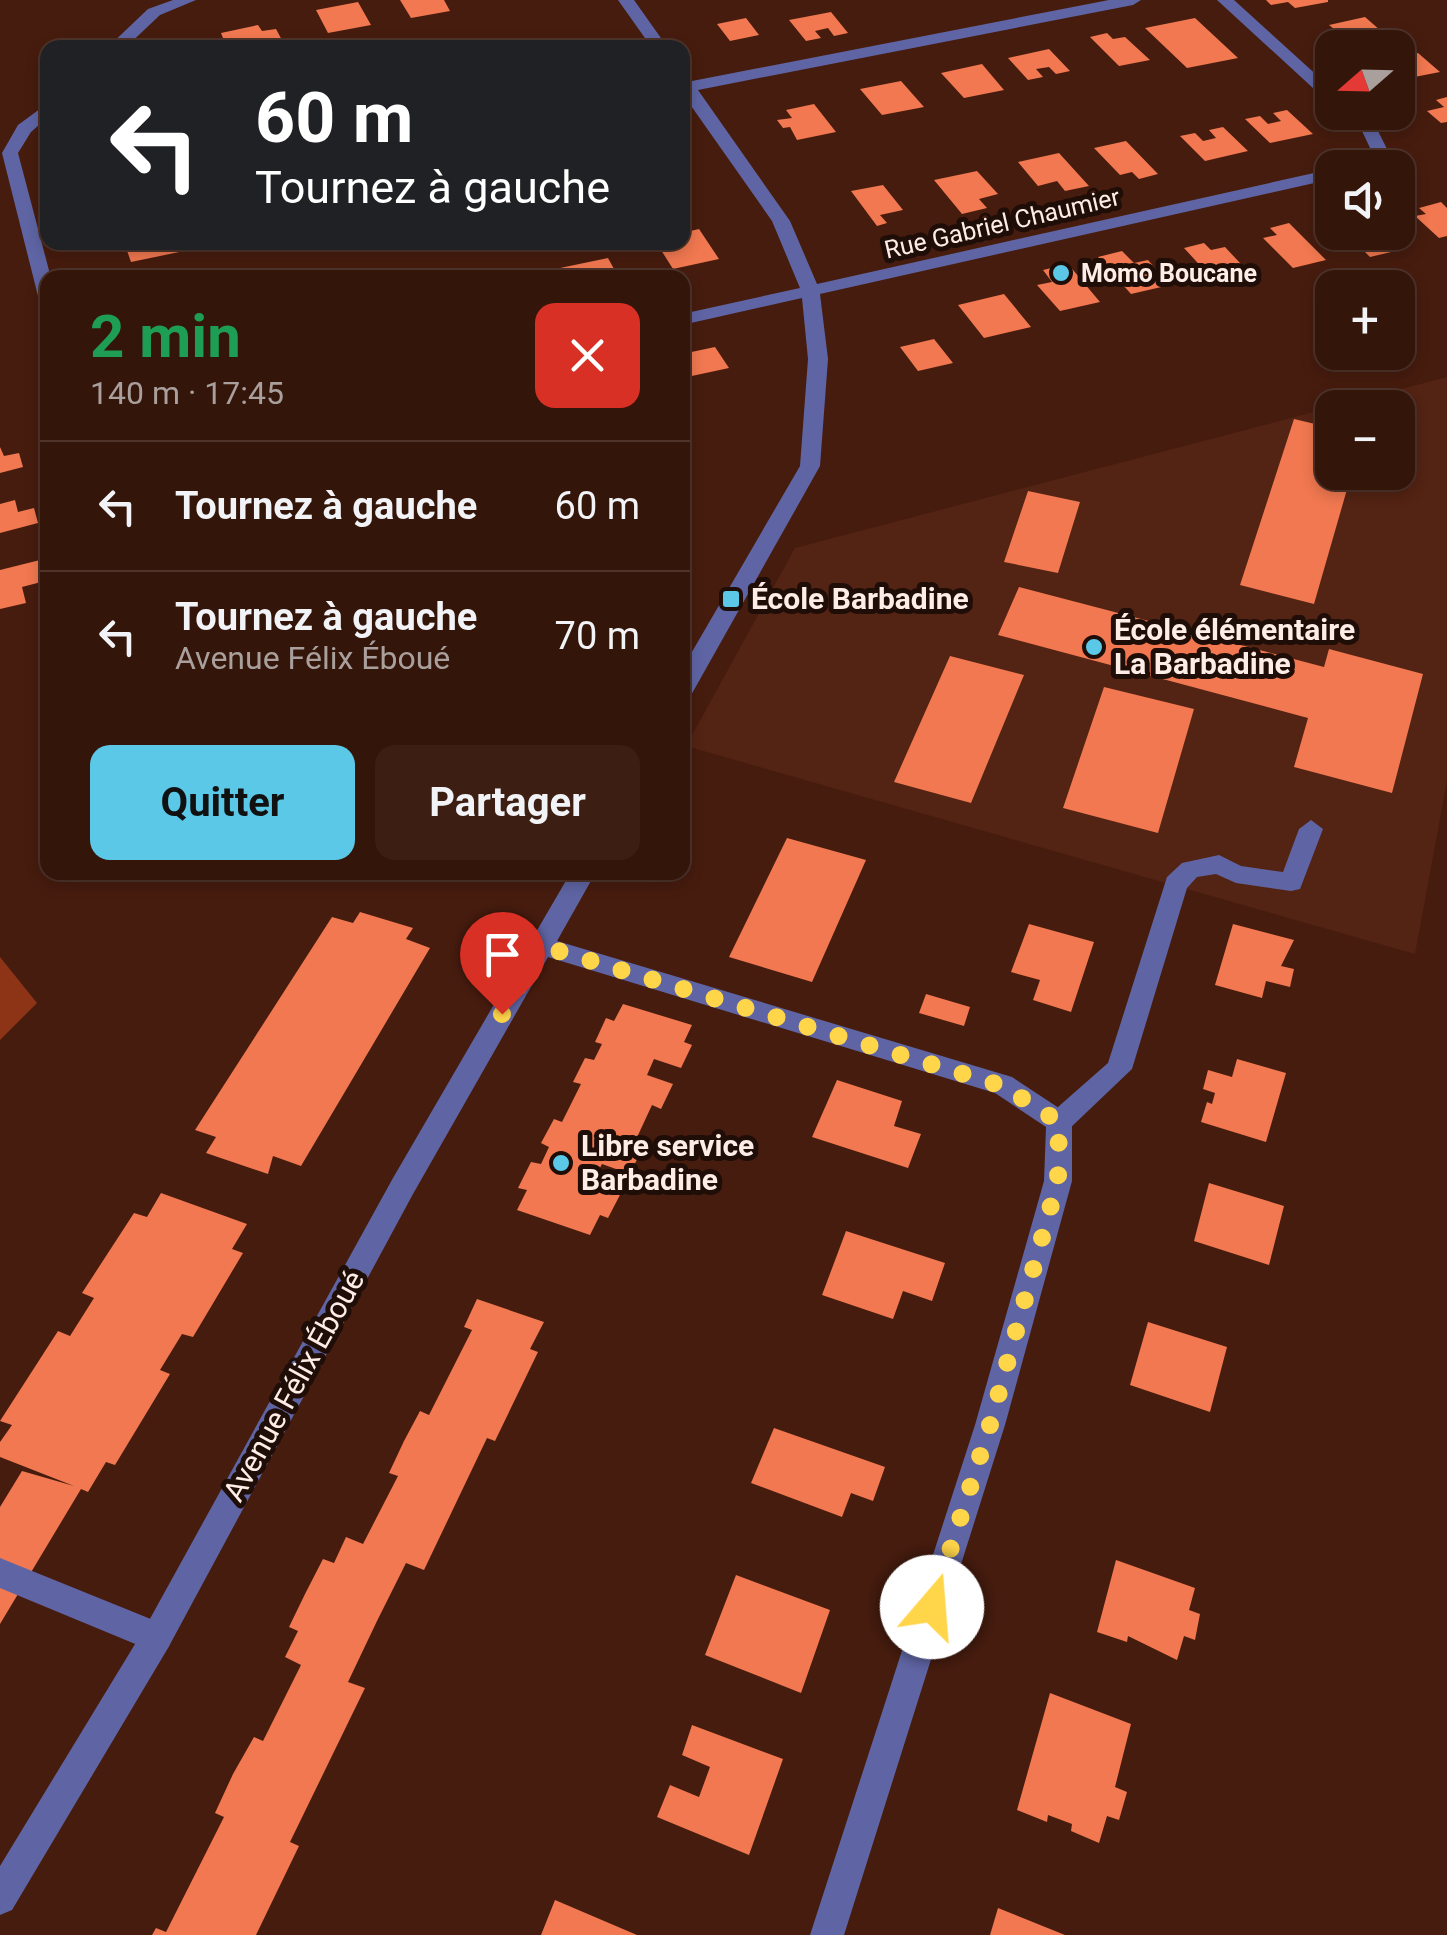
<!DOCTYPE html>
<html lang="fr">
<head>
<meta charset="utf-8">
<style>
	:root { --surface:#34150a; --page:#3c1e13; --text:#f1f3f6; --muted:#a99f9c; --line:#4e342b; --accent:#5ac8e6 }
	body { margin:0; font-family:Roboto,sans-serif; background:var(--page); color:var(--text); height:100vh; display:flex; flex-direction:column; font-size:38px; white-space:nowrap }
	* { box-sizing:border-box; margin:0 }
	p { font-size:32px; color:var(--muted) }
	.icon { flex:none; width:55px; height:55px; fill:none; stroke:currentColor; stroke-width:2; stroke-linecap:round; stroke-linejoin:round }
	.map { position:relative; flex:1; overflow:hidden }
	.sheet { position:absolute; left:40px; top:270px; width:650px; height:610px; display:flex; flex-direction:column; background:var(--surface); border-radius:20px; box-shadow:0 5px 15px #0003,0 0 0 2px var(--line) }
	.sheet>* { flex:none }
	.guide { position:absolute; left:40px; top:40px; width:650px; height:210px; border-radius:20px; box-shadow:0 5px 15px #0003,0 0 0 2px var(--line); background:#202124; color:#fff; overflow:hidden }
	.needle { width:65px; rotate:250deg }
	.buttons { position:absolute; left:1315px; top:30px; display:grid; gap:20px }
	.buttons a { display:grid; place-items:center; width:100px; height:100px; border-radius:20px; background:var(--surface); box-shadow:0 5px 15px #0003,0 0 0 2px var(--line); font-size:50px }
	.pin { position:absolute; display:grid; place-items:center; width:85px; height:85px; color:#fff; margin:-102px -42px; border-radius:50% 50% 50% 0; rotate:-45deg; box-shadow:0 0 10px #0007 }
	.pin .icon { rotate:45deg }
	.me { position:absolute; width:110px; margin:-55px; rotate:18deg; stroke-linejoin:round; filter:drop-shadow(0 0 8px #0008) }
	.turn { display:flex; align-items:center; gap:35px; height:210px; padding:0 50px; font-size:45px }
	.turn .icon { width:130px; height:130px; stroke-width:2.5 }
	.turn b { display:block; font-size:70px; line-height:85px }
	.round { display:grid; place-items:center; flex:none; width:105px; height:105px; border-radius:20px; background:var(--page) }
	.headline { display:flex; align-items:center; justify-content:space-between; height:170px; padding:0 50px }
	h1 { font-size:60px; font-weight:700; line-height:75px; color:#1e9e55 }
	.primary-button { display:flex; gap:20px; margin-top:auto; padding:20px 50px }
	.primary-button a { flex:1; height:115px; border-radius:20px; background:var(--accent); color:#111; font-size:40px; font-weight:700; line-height:115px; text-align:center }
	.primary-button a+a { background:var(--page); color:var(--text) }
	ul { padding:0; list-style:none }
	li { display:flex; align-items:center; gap:30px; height:130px; padding:0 50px; border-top:2px solid var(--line) }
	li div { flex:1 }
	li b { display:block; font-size:38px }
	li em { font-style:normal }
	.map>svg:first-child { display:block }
	.built { fill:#532313; fill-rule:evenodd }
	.forest { fill:#8c3415 }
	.building { fill:#f17850 }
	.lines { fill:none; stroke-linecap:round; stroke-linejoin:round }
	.service { fill:#5f65a4; fill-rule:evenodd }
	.minor { fill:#5f65a4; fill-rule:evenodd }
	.route { stroke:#ffd54a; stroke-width:18; stroke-dasharray:0 32.4 }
	.poi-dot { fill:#5ac8e6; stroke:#1f0d07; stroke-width:4 }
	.labels { text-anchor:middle; stroke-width:10; stroke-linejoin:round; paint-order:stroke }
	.far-street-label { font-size:25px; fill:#feece7; stroke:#1f0d07 }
	.far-poi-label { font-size:25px; font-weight:bold; fill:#feece7; stroke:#1f0d07; text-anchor:start }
	.poi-label { font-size:30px; font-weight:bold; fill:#feece7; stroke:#1f0d07; text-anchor:start }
	.street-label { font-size:30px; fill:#feece7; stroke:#1f0d07 }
</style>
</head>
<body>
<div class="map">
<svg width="1447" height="1935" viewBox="0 0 1447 1935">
	<rect width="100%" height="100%" fill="#461c0e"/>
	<path class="built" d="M1447,377V781L1415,954L686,746L795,548ZM1332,408H1398V472H1332Z"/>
	<path class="forest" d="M0,957L37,1003L0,1040Z"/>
	<path class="building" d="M400,0H444L450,11L411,18Z
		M1266,0H1328V2L1295,8L1288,2L1271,5Z
		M358,2L371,25L328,33L316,10Z
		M831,12L848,33L834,36L828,28L815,31L821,38L806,41L789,20Z
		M1365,17L1388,37L1337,48L1324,37L1339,33L1329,25Z
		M746,18L759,35L730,41L717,24Z
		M1195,18L1238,58L1187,68L1145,28Z
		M258,25L262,31L276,29L283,42L227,48L221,33Z
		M1107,33L1113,39L1125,37L1150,60L1119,66L1090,37Z
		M1049,49L1070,71L1056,74L1049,67L1036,69L1043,77L1028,80L1008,58Z
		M1418,53L1440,72L1404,79L1398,74V57Z
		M982,64L1004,90L964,98L941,73Z
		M901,81L924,107L882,115L860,89Z
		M1447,97V122L1441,123L1427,111L1444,107L1436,100Z
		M814,104L836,132L797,140L790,127L783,128L777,120L792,118L786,110Z
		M1287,110L1313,134L1270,143L1245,119L1260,116L1268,124L1281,121L1273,113Z
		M1223,127L1248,151L1205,161L1180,136L1195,133L1203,141L1216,138L1209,130Z
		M1126,141L1158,174L1139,179L1132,172L1120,175L1094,148Z
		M1059,153L1089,186L1065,191L1057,181L1038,186L1018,162Z
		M977,171L998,194L979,199L987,208L962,214L934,180Z
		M883,185L903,210L880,215L887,223L877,226L851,191Z
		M1441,202L1447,208V236L1439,238L1415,216L1426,214L1419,208Z
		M1289,223L1326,260L1293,268L1263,238L1277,235L1270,228Z
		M699,229L719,259L673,269L656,242H682V233Z
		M1345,232H1386L1404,249L1370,257Z
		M124,242H186L189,250L131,262Z
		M1204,243L1211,250L1225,247L1254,278L1219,286L1184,248Z
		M1122,251L1134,263L1148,260L1170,285L1131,294L1098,257Z
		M608,258L619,278H565L560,268Z
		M1068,264L1100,302L1060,311L1037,285L1052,282L1043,270Z
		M1004,294L1031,327L984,338L958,305Z
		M934,339L953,363L918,371L900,347Z
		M715,347L729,368L687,377L682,369V354Z
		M1294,419L1332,428V472H1352L1314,604L1240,585Z
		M0,447L4,456L19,453L23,467L0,473Z
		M1028,491L1080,502L1058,573L1004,562Z
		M15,500L18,512L34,508L38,523L0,533V504Z
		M40,560L45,581L22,587L26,603L0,609V570Z
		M1019,587L1324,667L1329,649L1423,674L1392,793L1294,767L1308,718L998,635Z
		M950,656L1024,675L971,803L894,782Z
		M1104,687L1194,709L1158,833L1063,808Z
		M787,838L866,860L812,982L729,957Z
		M360,912L413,928L406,939L430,948L301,1166L273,1156L268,1174L206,1153L216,1137L195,1130L332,917L353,923Z
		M1029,924L1094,942L1071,1012L1033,1000L1040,980L1011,972Z
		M1233,924L1294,940L1281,966L1294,969L1290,987L1266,981L1262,998L1215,985Z
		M926,994L970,1007L964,1026L919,1013Z
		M623,1004L692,1025L684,1042L692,1045L681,1068L654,1059L647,1075L673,1084L661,1109L652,1105L633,1146L642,1149L630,1174L602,1164L593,1181L622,1191L608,1218L600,1215L590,1235L517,1210L527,1190L518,1188L531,1162L541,1164L549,1147L541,1143L554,1119L562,1122L581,1084L573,1082L585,1058L594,1060L602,1044L595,1042L606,1018L614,1021Z
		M1237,1059L1286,1073L1266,1142L1201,1122L1207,1102L1212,1104L1215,1093L1203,1089L1208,1070L1232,1077Z
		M837,1080L902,1101L894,1126L921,1134L908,1168L812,1137Z
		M1209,1183L1284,1206L1269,1265L1194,1241Z
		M161,1193L247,1224L232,1249L243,1253L193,1337L182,1334L160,1370L170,1374L115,1465L106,1462L88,1492L81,1489L0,1624V1507L22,1471L74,1486L0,1457V1442L12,1425L0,1421L58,1331L70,1336L94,1298L82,1293L134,1213L147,1217Z
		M846,1231L945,1263L932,1301L903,1291L893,1319L822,1295Z
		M477,1299L544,1322L530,1349L538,1352L495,1441L487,1438L424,1570L406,1563L377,1621L348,1682L365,1688L290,1842L299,1846L256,1935H152L156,1928L166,1932L224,1817L215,1813L233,1774L254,1737L263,1741L301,1665L285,1657L298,1631L289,1627L306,1592L323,1559L334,1563L346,1537L363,1544L398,1476L389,1473L404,1441L420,1411L429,1415L472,1330L464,1327Z
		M1148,1322L1227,1347L1210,1412L1130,1385Z
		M774,1428L885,1467L873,1501L851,1493L842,1517L751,1483Z
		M1116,1560L1195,1588L1189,1610L1200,1614L1195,1640L1184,1636L1177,1660L1128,1636L1127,1642L1097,1632Z
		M736,1575L830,1610L801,1693L705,1655Z
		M1050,1693L1131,1724L1115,1787L1127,1792L1119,1820L1107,1816L1099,1843L1071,1831L1072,1824L1048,1815L1047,1822L1017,1810Z
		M692,1725L783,1759L749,1855L657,1817L670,1785L699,1797L710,1767L682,1755Z
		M555,1900L637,1935H541Z
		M998,1908L1065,1935H990Z"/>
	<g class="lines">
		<path class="service" d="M1311,820L1323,829L1300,889L1291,891L1236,883L1216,874L1197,877L1187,888L1132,1069L1068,1130L1059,1133L1050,1130L1046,1122L1050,1114L1108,1063L1167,877L1182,863L1219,855L1241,866L1283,872L1299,829Z
			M0,1558L168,1626L173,1637L168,1648L157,1653L0,1588Z"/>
		<path class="minor" d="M173,0H196L160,15L125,48H107L148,9Z
			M618,0H634L668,48H652Z
			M1109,0H1141L1133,5L698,90L790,221L817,284L1332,169V179L820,294L828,359L820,466L690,697L682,699V669L800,466L808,359L802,298L682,325V314L800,288L772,221L682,93V74L692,81Z
			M1217,0H1234L1332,89V102L1326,100Z
			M48,103V117L31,132L18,153L51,278H48V305L39,300L2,153L18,125Z
			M1342,112H1360L1375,125L1388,151L1371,168H1352L1371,150L1362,131Z
			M571,872H596L557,941L1012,1077L1068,1114L1072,1122V1181L1005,1425L844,1935H810L975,1425L1044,1181L1046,1127L995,1093L548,957L413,1194L168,1648L12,1910L0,1915V1866L146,1626L393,1178Z"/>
	</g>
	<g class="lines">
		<path class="route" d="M502,1014L542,946L1003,1086L1059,1122L1058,1180L990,1425L932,1607"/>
	</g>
	<g class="poi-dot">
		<circle cx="1061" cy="273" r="10"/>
		<rect x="721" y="589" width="20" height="20" rx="5"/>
		<circle cx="1094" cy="647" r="10"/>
		<circle cx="561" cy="1163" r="10"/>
	</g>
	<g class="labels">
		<g class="far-street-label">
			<text transform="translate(1002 223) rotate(-13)" y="9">Rue Gabriel Chaumier</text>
		</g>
		<g class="far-poi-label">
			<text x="1081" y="282">Momo Boucane</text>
		</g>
		<g class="poi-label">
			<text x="751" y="609">École Barbadine</text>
			<text x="1114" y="640">École élémentaire<tspan x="1114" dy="34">La Barbadine</tspan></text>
			<text x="581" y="1156">Libre service<tspan x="581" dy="34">Barbadine</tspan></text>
		</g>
		<g class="street-label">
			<text transform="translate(294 1386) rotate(-61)" y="10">Avenue Félix Éboué</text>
		</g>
	</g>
</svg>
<div class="buttons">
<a><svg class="needle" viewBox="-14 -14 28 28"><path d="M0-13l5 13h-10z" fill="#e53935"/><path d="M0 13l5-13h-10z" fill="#a99f9c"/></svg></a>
<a><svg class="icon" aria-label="sound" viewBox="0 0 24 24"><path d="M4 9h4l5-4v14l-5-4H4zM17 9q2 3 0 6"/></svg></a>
<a>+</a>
<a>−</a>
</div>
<div class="pin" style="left:502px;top:1014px;background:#d93025"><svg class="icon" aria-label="arrive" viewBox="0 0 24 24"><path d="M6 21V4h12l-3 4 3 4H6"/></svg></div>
<svg class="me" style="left:932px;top:1607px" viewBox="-20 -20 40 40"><circle r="19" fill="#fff"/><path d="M0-13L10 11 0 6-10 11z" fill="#ffd54a"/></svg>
<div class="guide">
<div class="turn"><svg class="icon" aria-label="left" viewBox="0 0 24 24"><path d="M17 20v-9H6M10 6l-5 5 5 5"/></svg><div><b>60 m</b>Tournez à gauche</div></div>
</div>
<section class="sheet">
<div class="headline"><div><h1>2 min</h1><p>140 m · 17:45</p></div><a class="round" style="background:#d93025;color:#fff"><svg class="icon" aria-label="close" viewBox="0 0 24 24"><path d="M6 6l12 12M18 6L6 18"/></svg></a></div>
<ul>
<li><svg class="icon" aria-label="left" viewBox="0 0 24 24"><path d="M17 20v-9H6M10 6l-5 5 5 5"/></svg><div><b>Tournez à gauche</b></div><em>60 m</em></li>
<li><svg class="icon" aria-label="left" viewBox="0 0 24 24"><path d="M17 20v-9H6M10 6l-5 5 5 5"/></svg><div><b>Tournez à gauche</b><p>Avenue Félix Éboué</p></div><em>70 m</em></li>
</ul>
<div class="primary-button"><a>Quitter</a><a>Partager</a></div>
</section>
</div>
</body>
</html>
